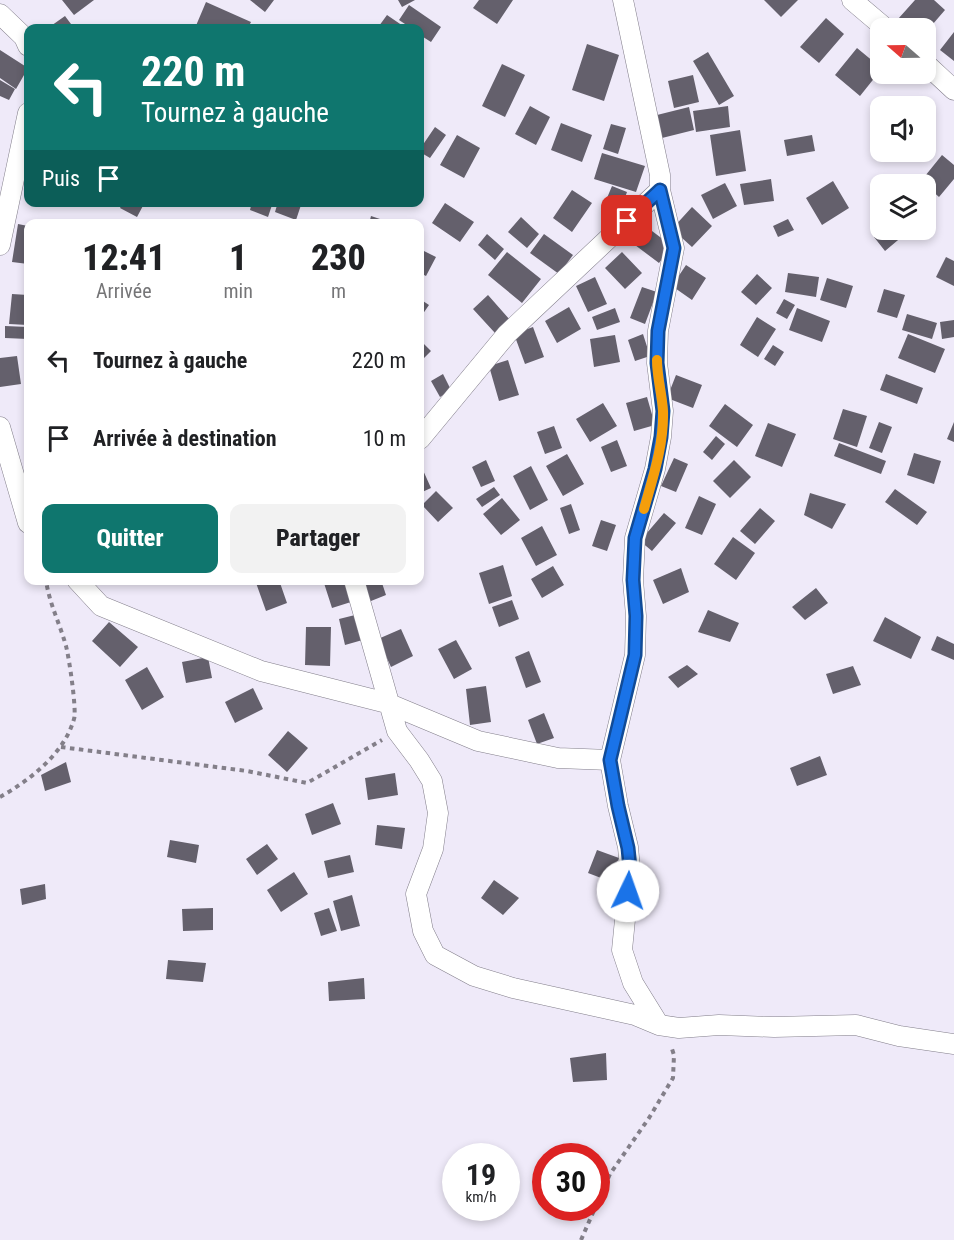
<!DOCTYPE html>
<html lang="fr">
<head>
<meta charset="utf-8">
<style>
	:root { --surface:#fff; --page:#f2f2f2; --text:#202124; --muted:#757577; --accent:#0f766e }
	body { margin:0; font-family:"Roboto Condensed",sans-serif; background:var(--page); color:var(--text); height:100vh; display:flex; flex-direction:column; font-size:22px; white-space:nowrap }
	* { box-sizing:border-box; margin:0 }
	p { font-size:20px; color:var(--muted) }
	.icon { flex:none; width:33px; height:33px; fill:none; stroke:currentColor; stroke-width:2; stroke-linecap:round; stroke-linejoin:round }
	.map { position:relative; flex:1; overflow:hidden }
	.drawer { position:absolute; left:24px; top:219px; width:400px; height:366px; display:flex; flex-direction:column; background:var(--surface); border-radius:12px; box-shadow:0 3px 9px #0003 }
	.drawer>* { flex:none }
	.banner { position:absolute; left:24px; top:24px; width:400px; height:183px; border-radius:12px; box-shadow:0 3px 9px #0003; background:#0f766e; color:#fff; overflow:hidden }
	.needle { width:39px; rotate:290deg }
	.controls { position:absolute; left:870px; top:18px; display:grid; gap:12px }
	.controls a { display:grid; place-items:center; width:66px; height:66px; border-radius:12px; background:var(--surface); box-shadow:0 3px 9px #0003; font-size:30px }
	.speed { position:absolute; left:442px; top:1143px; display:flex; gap:12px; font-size:30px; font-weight:700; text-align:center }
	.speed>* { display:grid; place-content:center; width:78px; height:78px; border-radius:50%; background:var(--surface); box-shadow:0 3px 9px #0003; line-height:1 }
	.speed small { font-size:15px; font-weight:400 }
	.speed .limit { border:9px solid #d22; background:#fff; color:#111 }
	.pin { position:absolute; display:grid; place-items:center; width:51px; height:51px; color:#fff; margin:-26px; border-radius:12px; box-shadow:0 3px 9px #0006 }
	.me { position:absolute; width:66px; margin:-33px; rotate:3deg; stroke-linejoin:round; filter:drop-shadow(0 0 4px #0008) }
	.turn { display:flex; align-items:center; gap:21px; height:126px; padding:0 18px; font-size:27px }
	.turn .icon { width:78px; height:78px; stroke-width:2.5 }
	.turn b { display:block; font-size:42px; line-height:51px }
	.then { display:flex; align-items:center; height:57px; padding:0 18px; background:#0003; gap:12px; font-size:22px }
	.eta { display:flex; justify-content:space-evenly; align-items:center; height:102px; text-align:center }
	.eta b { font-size:36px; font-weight:800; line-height:42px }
	.action { display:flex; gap:12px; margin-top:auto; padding:12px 18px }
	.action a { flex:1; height:69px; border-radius:12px; background:var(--accent); color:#fff; font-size:24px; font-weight:800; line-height:69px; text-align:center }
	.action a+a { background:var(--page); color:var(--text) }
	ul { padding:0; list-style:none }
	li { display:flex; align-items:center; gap:18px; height:78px; padding:0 18px }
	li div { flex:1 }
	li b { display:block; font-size:22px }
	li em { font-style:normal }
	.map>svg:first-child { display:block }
	.building { fill:#64606c }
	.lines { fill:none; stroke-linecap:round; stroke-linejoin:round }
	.street-casing { stroke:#827e8a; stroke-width:21 }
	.path { stroke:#837f89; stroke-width:4; stroke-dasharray:4.5 4.5; stroke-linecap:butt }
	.street { stroke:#fff; stroke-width:20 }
	.route-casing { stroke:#114b97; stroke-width:15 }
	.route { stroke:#1a73e8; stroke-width:10 }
	.slow { stroke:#f59e0b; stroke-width:10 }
</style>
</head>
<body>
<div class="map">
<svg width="954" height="1240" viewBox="0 0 954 1240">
	<rect width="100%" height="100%" fill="#efeaf9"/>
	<path class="building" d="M62,0H94L74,15Z
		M250,0H274L265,12Z
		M398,0H415L402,7Z
		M479,0H513L497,24L473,8Z
		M764,0H798L781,17Z
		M915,0H934L945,10L926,32V28H908L898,19Z
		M206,2L251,22L248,28H195Z
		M409,5L441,27L431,42L420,35V28H411L399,20Z
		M387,15L406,28H383L379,26Z
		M65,16L74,28H48Z
		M826,18L844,34L819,63L800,47Z
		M954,32V61L940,50Z
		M587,44L619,55L604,101L572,90Z
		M857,48L880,67V71L860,96L835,75Z
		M0,50L28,68L16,89L0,78Z
		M708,52L734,96L719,105L693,61Z
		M502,64L525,75L505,117L482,106Z
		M693,75L699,102L674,108L668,81Z
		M0,80L15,89L9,100L0,96Z
		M530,106L550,117L536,145L515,134Z
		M728,106L730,127L696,132L693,111Z
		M689,107L694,130L658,139L653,116Z
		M561,123L592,135L582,162L551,150Z
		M611,124L626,128L618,154L603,149Z
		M435,127L446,135L430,158L420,152V149Z
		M740,130L746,171L716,176L710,135Z
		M457,135L480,148L464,178L440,165Z
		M812,135L815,151L787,156L784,140Z
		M602,153L645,166L636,192L594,179Z
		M942,155L954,165V179L939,197L921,181Z
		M771,179L774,201L744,205L740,184Z
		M833,181L849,208L822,225L806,198Z
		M725,183L737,206L713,219L701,195Z
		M612,186L627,192L623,203L607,198Z
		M572,190L592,203L572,232L553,218Z
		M123,202H145L137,217L120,208Z
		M162,202H178L177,207L162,206Z
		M252,202H273L268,217L250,210Z
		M278,202H302L296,220L275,212Z
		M445,203L474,222L460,242L432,223Z
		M692,207L712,226L692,247L672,229Z
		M371,216L383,220L382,224H369Z
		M521,217L539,234L527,248L508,232Z
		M788,219L794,230L778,237L773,226Z
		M18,224L28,226V264L12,262Z
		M648,228L672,246L659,263L635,245Z
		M884,230H910L885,251L874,237Z
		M487,234L504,249L495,260L478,245Z
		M544,234L573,255L559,274L530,253Z
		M420,249L436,257L426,276L420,273Z
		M507,252L541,279L522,303L488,275Z
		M622,252L642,273L625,289L605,268Z
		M946,257L954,261V286L936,277Z
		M686,265L706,278L692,300L672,286Z
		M788,273L819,277L816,297L785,292Z
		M757,274L772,288L756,305L741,292Z
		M595,277L607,304L588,312L576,286Z
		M827,278L853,286L846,308L820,300Z
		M642,287L657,292L645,324L630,318Z
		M884,289L905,295L897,318L877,312Z
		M12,294L28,295V325L9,324Z
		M488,295L510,320L495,333L473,309Z
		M420,299L429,305L420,318Z
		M784,299L795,305L787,319L776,313Z
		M569,307L581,329L557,343L545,321Z
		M615,308L620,322L597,330L592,317Z
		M797,308L830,321L822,342L789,330Z
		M907,314L937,323L932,339L902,330Z
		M757,317L776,329L758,357L740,345Z
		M954,320V337L942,339L940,322Z
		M5,326L28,327V339L5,338Z
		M533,327L544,357L525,364L514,334Z
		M643,334L650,356L635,361L628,340Z
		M908,334L945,349L935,373L898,358Z
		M615,335L620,362L594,367L590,339Z
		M420,340L431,351L420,362Z
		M773,345L784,352L775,366L764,359Z
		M17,356L21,384L0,387V358Z
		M508,360L519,395L499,401L489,366Z
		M443,374L451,390L440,397L431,381Z
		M886,374L923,388L917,404L880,390Z
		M676,375L702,385L693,408L667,398Z
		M647,397L655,425L634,431L626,403Z
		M603,403L617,426L590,442L576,419Z
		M725,404L753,425L737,447L709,426Z
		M843,409L867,416L857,447L833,439Z
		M879,422L892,427L882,453L869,448Z
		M954,422V442L947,439Z
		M768,423L796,434L782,467L755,456Z
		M554,426L562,448L545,454L537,432Z
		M716,436L725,444L712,460L703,452Z
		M617,440L627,466L611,472L601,447Z
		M839,443L886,461L881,474L834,456Z
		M914,453L941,461L934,484L907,475Z
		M567,454L584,484L563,496L546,466Z
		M674,458L688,464L676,492L661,486Z
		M486,460L495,481L481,487L472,467Z
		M734,460L751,477L730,498L713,481Z
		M531,466L548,500L530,510L513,476Z
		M422,468L431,488L420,493V469Z
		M494,487L500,495L482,507L476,499Z
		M895,489L927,512L917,525L885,502Z
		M436,491L453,508L438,522L422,505Z
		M810,493L846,504L832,529L804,515Z
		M699,496L716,504L702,535L685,528Z
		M502,498L520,520L501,535L483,514Z
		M571,504L580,530L569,534L560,508Z
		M760,508L775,521L755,544L740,531Z
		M664,513L676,523L652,551L640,541Z
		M601,520L616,525L607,551L592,546Z
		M542,526L557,555L536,566L521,538Z
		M733,537L755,553L736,580L714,564Z
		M503,565L512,596L489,604L479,573Z
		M553,566L564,585L542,598L531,579Z
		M681,568L689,592L663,604L653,580Z
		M255,580H279L287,603L266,611Z
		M323,580H344L351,602L332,608Z
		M358,580H381L386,595L366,603Z
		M816,588L828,603L805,620L792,607Z
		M512,600L519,619L499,627L492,607Z
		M708,610L739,623L730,642L698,632Z
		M359,614L366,639L345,645L339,619Z
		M885,617L921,637L911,659L873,641Z
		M109,622L138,647L120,667L92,641Z
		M306,627H331L330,666L305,665Z
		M401,629L413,656L391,667L378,639Z
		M937,636L954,644V660L931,650Z
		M456,640L472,669L454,679L438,649Z
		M529,651L541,682L526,688L515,657Z
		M208,657L212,678L186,683L182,662Z
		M687,665L698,674L678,688L668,677Z
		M853,666L861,685L833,694L826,674Z
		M147,667L164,697L142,710L125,680Z
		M486,686L491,722L470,725L466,689Z
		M253,688L263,709L235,723L225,702Z
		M544,713L554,738L537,744L528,720Z
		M288,731L308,748L287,772L268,755Z
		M820,756L827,775L797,786L790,768Z
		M66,762L71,782L45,791L41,775Z
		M395,773L398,795L368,800L365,778Z
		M333,803L341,824L312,835L305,814Z
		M377,825L405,828L402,849L375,845Z
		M170,840L199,845L196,863L167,857Z
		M267,844L278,859L257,875L246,859Z
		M597,850L619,858L609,881L588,873Z
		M350,855L354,872L328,878L324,861Z
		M294,872L308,894L281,912L267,890Z
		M494,880L519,898L503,915L481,898Z
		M45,884L46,899L22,905L20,889Z
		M352,895L360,926L341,931L333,901Z
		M213,908V930L183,931L182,909Z
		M329,908L337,931L321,936L314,913Z
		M168,960L206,963L203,982L166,979Z
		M364,978L365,999L329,1001L328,982Z
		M606,1053L607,1080L573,1082L570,1058Z"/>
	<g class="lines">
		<g class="street-casing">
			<path id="street" d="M852,0L885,28
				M0,14L24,37L28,46
				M926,64L954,90
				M0,245L28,113
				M0,427L28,523
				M420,439L507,334L660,190V175L623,0
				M77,580L101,606L261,671L387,703L478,741L558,758L610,760
				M354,580L397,731L419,760L432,781L438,813L433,849L416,894L423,931L435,955L474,976L513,988L635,1015L659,1025L679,1028L719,1025L774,1027L856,1025L899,1036L954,1044
				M659,1025L633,983L622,950L630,869L628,847L618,806L610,760L635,655L636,616L633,580L635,538L655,469L661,437L663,411L657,363L658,331L674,248L660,190"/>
		</g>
		<path class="path" d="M61,747L247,771L307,783L382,740
			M0,797C30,780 64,754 74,719C77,711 69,657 66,646C60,624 49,603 46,580
			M597,1203L610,1174L649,1118L673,1078L674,1055L671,1046
			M581,1240L595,1208"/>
		<use href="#street" class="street"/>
	</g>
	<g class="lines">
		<g class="route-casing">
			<path id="route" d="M627,221L660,190L674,248L658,331L657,363L663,411L661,437L655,469L635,538L633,580L636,616L635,655L610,760L618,806L628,848L630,868L628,891"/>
		</g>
		<use href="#route" class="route"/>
		<path class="slow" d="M644,509C653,477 664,445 663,411C662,394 657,377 657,360"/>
	</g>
</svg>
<div class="controls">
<a><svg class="needle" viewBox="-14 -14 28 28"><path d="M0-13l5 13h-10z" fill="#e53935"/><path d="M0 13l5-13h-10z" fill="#757577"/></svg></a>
<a><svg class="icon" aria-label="sound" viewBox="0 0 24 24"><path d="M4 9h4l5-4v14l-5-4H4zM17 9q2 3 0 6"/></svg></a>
<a><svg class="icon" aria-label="layers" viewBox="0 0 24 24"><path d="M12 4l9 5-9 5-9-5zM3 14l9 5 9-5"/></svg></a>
</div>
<div class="speed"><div>19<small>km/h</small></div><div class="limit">30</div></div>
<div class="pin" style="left:627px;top:221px;background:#d93025"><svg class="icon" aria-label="arrive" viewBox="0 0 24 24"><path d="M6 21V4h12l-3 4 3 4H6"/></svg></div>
<svg class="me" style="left:628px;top:891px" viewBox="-20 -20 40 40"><circle r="19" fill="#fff"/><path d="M0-13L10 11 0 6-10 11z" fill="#1a73e8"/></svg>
<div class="banner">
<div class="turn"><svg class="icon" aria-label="left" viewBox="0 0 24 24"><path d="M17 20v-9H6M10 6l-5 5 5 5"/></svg><div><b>220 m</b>Tournez à gauche</div></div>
<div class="then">Puis<svg class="icon" aria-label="arrive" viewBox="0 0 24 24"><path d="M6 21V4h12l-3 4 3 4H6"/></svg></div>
</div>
<section class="drawer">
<div class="eta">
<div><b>12:41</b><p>Arrivée</p></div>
<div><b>1</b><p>min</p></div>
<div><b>230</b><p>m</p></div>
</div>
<ul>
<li><svg class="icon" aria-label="left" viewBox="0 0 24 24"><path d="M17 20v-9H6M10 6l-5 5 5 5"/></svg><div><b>Tournez à gauche</b></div><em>220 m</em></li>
<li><svg class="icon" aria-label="arrive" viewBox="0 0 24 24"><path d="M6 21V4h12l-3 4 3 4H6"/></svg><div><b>Arrivée à destination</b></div><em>10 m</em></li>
</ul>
<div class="action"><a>Quitter</a><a>Partager</a></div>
</section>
</div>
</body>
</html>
